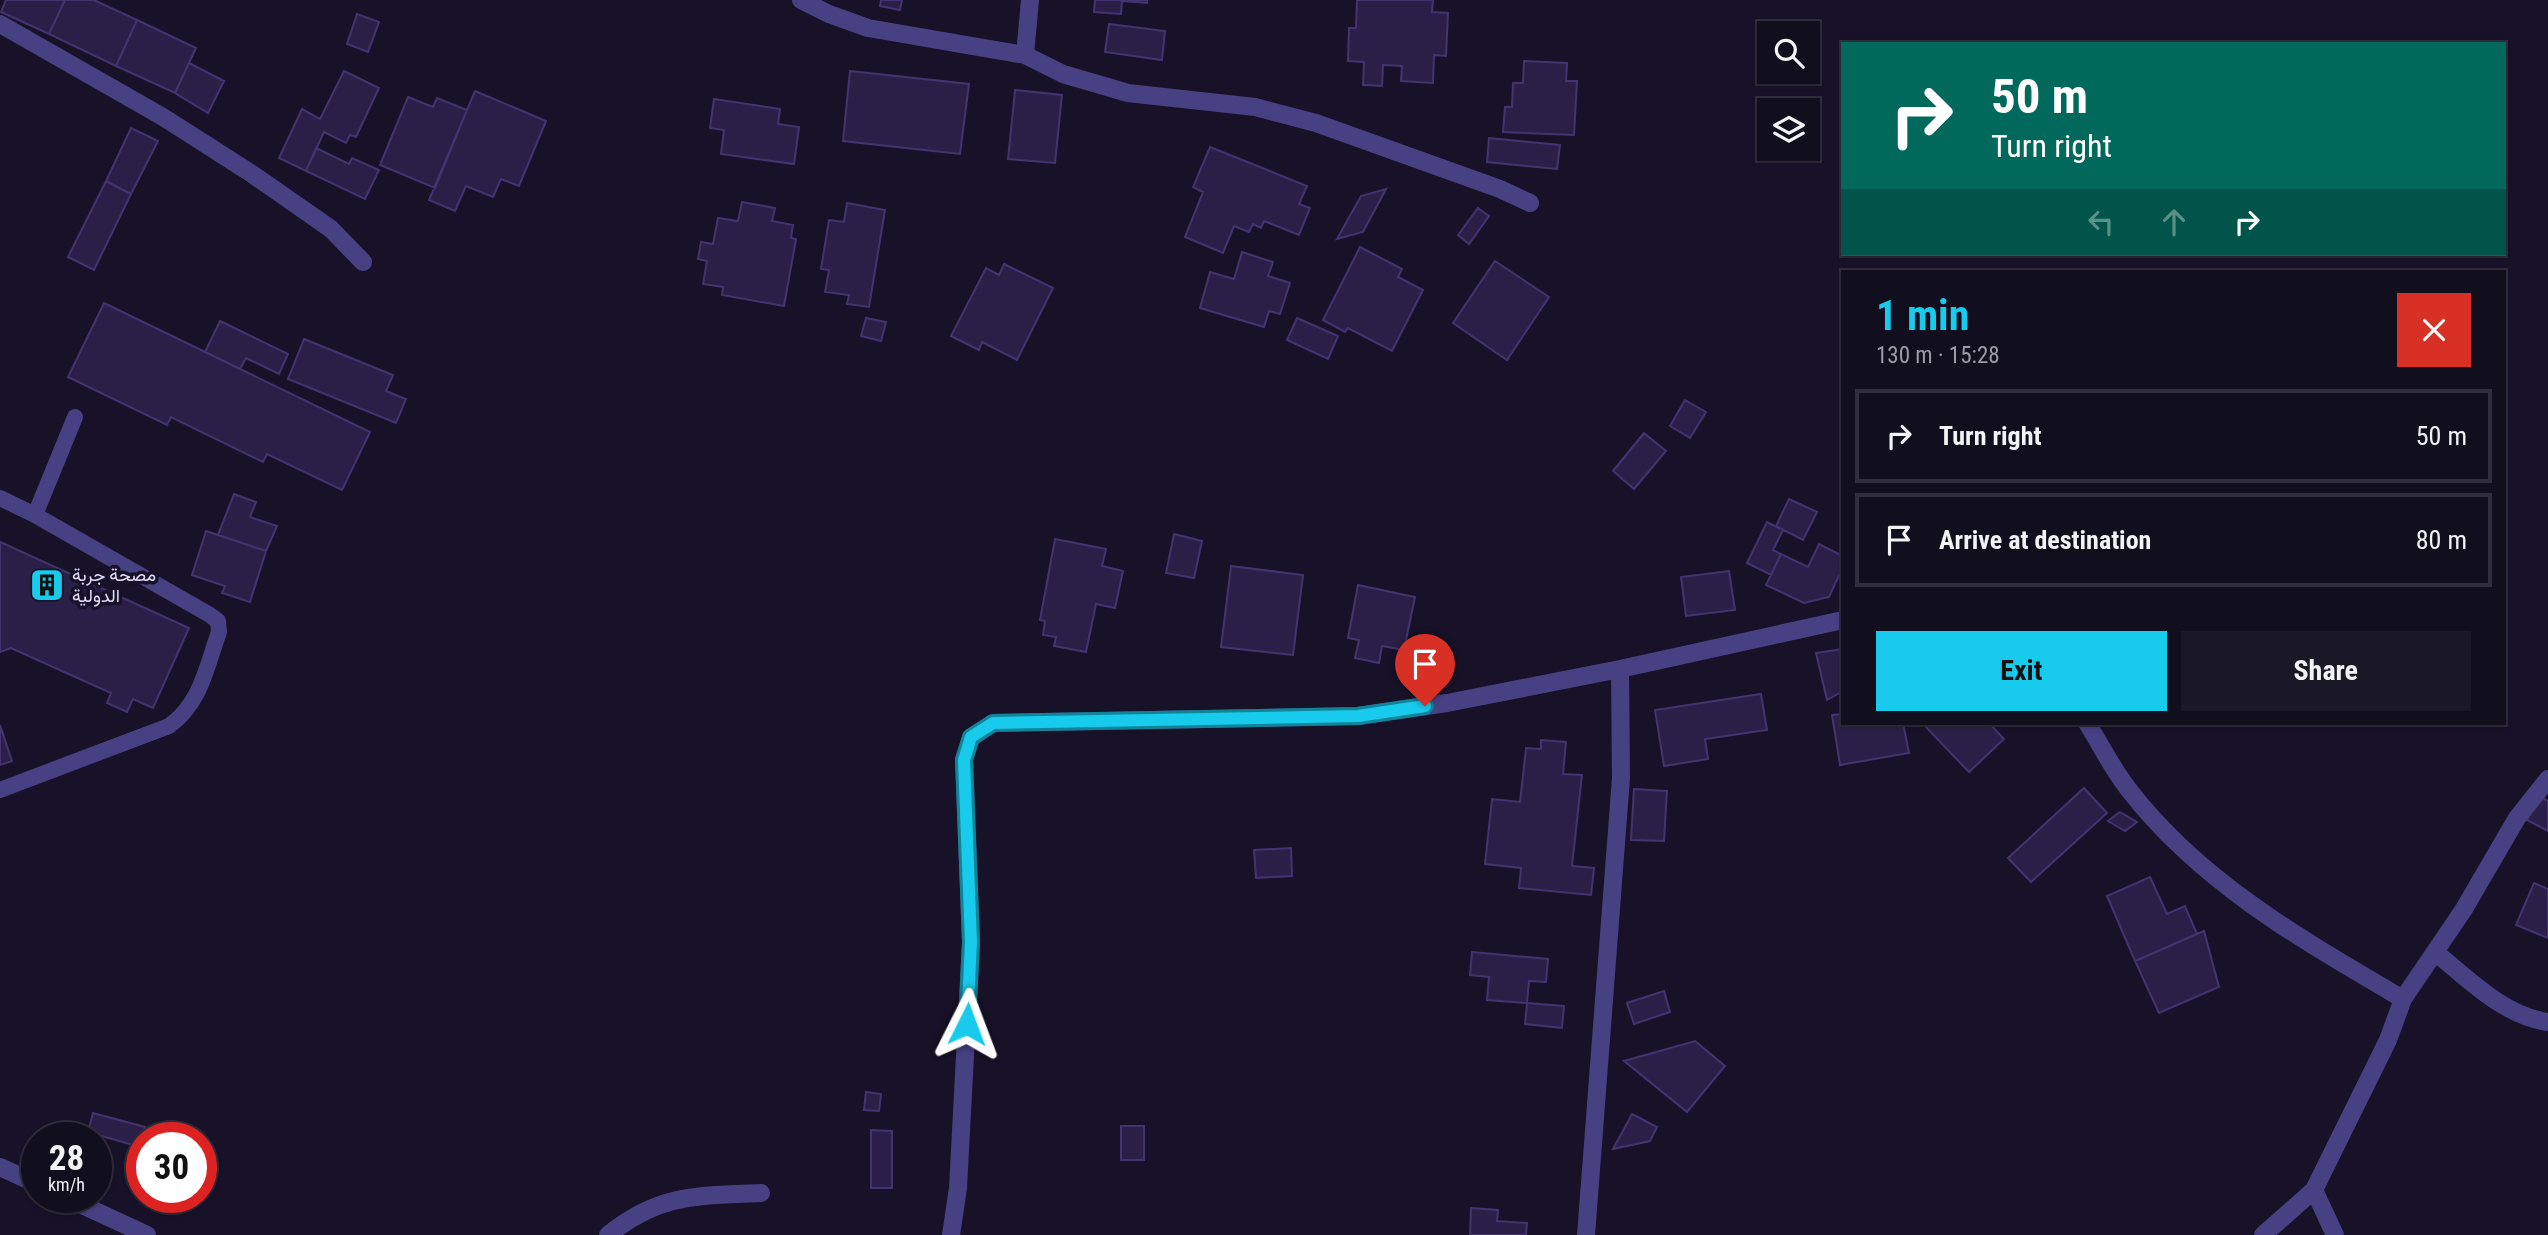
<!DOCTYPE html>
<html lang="en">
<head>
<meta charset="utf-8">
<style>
	:root { --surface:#110e1e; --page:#1a1727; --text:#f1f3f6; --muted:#9c9ca4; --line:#302e3c; --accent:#18cbec }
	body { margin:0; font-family:"Roboto Condensed",Vazirmatn,sans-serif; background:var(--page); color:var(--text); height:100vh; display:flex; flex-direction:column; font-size:26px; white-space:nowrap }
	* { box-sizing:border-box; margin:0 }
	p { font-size:23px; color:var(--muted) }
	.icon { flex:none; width:38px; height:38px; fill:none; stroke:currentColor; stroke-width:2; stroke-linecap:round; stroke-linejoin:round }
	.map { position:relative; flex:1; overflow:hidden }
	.sheet { position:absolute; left:1841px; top:270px; width:665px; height:455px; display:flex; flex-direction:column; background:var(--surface); border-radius:0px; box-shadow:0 2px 5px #0004,0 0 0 2px var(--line) }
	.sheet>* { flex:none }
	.guide { position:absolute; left:1841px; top:42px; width:665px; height:214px; border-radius:0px; box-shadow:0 2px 5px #0004,0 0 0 2px var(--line); background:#00695c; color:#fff; overflow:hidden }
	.controls { position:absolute; left:1757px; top:21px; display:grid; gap:14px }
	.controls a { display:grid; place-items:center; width:63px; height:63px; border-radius:0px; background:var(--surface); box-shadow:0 2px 5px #0004,0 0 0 2px var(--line); font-size:35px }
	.speed { position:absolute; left:21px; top:1122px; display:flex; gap:14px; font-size:35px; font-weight:700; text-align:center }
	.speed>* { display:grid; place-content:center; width:91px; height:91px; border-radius:50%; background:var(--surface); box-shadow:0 2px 5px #0004,0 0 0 2px var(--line); line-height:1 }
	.speed small { font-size:18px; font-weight:400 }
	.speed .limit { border:10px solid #d22; background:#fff; color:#111 }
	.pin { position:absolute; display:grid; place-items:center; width:60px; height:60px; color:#fff; margin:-72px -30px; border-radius:50% 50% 50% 0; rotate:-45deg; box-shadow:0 0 7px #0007 }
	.pin .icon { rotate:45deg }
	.me { position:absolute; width:77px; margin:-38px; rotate:3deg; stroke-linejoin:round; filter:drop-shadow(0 0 5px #0008) }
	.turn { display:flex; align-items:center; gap:24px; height:147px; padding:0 35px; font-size:32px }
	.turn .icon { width:91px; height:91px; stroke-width:2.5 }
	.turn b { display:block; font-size:49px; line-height:60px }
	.lanes { display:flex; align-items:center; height:66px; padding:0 35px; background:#0003; justify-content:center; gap:35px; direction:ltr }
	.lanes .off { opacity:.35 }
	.round { display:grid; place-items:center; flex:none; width:74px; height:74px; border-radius:0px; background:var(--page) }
	.summary { display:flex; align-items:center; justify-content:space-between; height:119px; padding:0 35px }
	h1 { font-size:42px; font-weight:700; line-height:52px; color:var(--accent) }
	.button { display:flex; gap:14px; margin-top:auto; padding:14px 35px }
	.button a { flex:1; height:80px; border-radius:0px; background:var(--accent); color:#111; font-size:28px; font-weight:700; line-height:80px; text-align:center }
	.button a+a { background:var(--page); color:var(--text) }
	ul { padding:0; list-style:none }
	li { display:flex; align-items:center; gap:21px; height:94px; margin:0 14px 10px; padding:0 21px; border:4px solid var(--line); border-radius:0px }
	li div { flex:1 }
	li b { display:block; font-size:26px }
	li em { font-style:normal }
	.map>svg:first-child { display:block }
	.building { fill:#2a2047; stroke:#433471; stroke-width:2 }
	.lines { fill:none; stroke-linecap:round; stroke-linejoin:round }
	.service { stroke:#474183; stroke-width:16 }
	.minor { stroke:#474183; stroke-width:18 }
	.route-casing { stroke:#108499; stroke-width:18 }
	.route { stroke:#18cbec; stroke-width:12 }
	.labels { text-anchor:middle; stroke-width:7; stroke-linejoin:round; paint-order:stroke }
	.poi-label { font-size:18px; fill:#e1dcfc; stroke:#171228; text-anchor:start }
</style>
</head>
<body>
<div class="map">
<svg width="2548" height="1235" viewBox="0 0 2548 1235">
	<rect width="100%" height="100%" fill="#171228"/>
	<path class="building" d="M6,0H65L49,34L1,12Z
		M65,0H94L137,20L116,66L49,34Z
		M881,0H902L900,10L880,6Z
		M1095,0H1147V3L1122,1L1121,14L1094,12Z
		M1357,0H1433L1432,12L1448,13L1446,56L1434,55L1433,83L1401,81L1402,66L1383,65L1382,86L1363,85L1364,62L1348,61L1349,28H1356Z
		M357,14L379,22L368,52L347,44Z
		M137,20L196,48L175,93L116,66Z
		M1109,24L1165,31L1162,60L1105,52Z
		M1524,61L1567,63L1566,81H1577L1574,135L1503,132L1505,107H1512L1513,83H1523Z
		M189,63L224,81L208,113L175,93Z
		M344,71L379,88L356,137L350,135L346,143L324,132L306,171L279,158L302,109L320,119Z
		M850,71L969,84L960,154L843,141Z
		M1015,90L1062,95L1055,163L1008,159Z
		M475,91L546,121L519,186L501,179L493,197L466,186L455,211L429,200Z
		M408,97L433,107L437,98L467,110L435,188L380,165Z
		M714,99L780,109L778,124L799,127L794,164L721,154L724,130L710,128Z
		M131,128L158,141L131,194L106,181Z
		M1489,138L1560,145L1557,169L1487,162Z
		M1210,147L1307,186L1299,204L1310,208L1299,235L1264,221L1261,228L1253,224L1249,232L1234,226L1223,253L1185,237L1203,192L1193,187Z
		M316,148L349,164L352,158L379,170L365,199L306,171Z
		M106,181L131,194L94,270L68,257Z
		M1386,189L1363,232L1337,239L1361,196Z
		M742,202L775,208L772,221L793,225L791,238L796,239L784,306L722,295L723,287L703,284L707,261L698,259L701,242L713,244L718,218L738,221Z
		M847,203L885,210L869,307L847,304L849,295L825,292L829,270L821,269L829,220L844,222Z
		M1478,208L1489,216L1469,244L1458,235Z
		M1360,247L1402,269L1398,277L1423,290L1392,351L1348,328L1345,332L1323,320Z
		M1242,252L1273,262L1268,276L1290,283L1280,314L1269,311L1264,327L1200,308L1210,272L1234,279Z
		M1495,261L1549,297L1507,360L1453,323Z
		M1004,264L1053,288L1017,360L982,342L979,350L951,336L986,268L999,275Z
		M104,303L370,432L342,490L267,454L263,462L171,417L167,425L68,377Z
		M866,318L886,322L881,341L861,336Z
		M1297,318L1338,336L1328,359L1287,340Z
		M220,321L288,354L279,374L246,358L240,369L205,352Z
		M304,339L393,375L386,391L406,399L396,423L288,379Z
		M1685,400L1706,412L1690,438L1670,426Z
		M1644,433L1666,451L1634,489L1613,471Z
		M234,494L256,502L250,517L277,526L266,551L218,535Z
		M1789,499L1817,512L1803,540L1776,526Z
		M1767,522L1783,530L1773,550L1781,554L1771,575L1747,563Z
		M206,531L266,551L250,602L222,593L225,586L192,575Z
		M1174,534L1202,541L1194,578L1166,573Z
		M1055,539L1106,549L1102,566L1123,571L1115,608L1096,604L1086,652L1054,646L1056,637L1043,635L1045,621L1040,620Z
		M0,542L189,628L153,708L133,699L127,712L107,703L111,693L11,648L0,652Z
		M1819,544L1843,556V567L1829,597L1804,603L1766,585L1781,554L1808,567Z
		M1231,566L1303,575L1293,655L1221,647Z
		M1729,571L1735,610L1686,616L1681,577Z
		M1358,585L1415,597L1404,650L1382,646L1379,663L1355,658L1359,640L1348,638Z
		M1843,649V691L1827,700L1816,653Z
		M1761,694L1767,730L1705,739L1708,759L1664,766L1655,710Z
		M1843,714V723H1903L1909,753L1840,765L1832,715Z
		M1922,723H1989L2004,739L1969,772Z
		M0,725L12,761L0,765Z
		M1541,740L1566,742L1563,774L1582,775L1572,866L1594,868L1591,895L1519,888L1521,868L1485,864L1492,799L1520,802L1526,748L1541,749Z
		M2084,788L2107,813L2031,882L2008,858Z
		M1634,789L1667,791L1664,841L1631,840Z
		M2539,796L2548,801V831L2527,820Z
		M2120,812L2137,822L2125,831L2108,821Z
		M1291,848L1292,876L1256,878L1254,850Z
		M2150,877L2167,914L2185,906L2197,934L2135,961L2107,896Z
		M2534,883L2548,889V938L2516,925Z
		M2204,931L2219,987L2159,1013L2135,961Z
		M1472,952L1548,959L1546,982L1529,981L1527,1003L1487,1000L1489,977L1470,975Z
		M1664,991L1670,1012L1634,1024L1627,1003Z
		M1527,1003L1564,1006L1562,1028L1525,1024Z
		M1695,1041L1725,1066L1687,1112L1624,1061Z
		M866,1092L881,1094L879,1111L864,1110Z
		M93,1113L145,1127L140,1147L88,1132Z
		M1632,1114L1657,1127L1650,1141L1613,1149Z
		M1121,1126H1144V1160H1121Z
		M871,1130L892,1131V1188H871Z
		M1471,1208L1498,1210L1497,1221L1527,1223L1526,1235H1470Z"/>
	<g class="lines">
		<path class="service" d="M0,498L35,515L210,615L218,621L219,632C206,668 201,703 169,726L0,790
			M35,515L75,417"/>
		<path class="minor" d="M801,0L829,14L868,28L1025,55L1063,74L1128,93L1255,107L1316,123L1500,189L1530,203
			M0,24L163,117L252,174L331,229L363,262
			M1025,55L1030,0
			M2087,723C2101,745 2113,770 2129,790C2201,883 2304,941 2403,999
			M2435,952C2468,979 2504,1016 2548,1022
			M0,1167L37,1184
			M2314,1190L2335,1235
			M65,1197L147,1235
			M608,1235C660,1193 698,1196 761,1193
			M951,1235L958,1188L971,942L964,759L971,738L993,723L1358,716L1447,703L1620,669L1843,620
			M1586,1235L1621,778L1620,669
			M2263,1235L2314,1190L2388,1040L2403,999L2464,909L2517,818L2548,779"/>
	</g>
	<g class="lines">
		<g class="route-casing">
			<path id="route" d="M967,1024L971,942L964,760L971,737L993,723L1358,716L1425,706"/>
		</g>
		<use href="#route" class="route"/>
	</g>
	<defs>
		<g id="building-square" transform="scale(1.75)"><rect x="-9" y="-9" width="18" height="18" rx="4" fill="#18cbec" stroke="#171228"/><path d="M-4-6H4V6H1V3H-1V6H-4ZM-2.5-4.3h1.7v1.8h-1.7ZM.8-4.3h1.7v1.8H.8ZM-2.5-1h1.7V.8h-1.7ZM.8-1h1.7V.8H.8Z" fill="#111"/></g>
	</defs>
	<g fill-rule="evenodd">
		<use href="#building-square" x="47" y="585"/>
	</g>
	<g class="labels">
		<g class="poi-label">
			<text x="72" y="581">مصحة جربة<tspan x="72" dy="21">الدولية</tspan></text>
		</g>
	</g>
</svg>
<div class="controls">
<a><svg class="icon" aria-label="search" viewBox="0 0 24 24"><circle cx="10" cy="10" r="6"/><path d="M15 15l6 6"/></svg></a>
<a><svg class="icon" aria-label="layers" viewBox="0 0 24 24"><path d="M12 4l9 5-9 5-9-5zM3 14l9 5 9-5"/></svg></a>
</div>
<div class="speed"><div>28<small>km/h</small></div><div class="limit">30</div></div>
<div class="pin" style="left:1425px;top:706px;background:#d93025"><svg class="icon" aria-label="arrive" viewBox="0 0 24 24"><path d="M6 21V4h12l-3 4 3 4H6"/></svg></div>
<svg class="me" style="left:967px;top:1024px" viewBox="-20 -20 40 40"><path d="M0-17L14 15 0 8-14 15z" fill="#18cbec" stroke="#fff" stroke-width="4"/></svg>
<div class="guide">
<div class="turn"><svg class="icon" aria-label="right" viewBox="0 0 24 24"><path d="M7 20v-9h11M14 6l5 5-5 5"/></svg><div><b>50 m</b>Turn right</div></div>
<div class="lanes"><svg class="icon off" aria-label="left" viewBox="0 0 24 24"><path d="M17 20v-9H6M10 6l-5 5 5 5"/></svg><svg class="icon off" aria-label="ahead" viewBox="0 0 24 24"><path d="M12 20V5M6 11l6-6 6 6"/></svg><svg class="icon" aria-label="right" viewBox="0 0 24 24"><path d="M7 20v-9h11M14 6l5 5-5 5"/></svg></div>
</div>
<section class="sheet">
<div class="summary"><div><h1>1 min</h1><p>130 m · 15:28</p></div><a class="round" style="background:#d93025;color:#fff"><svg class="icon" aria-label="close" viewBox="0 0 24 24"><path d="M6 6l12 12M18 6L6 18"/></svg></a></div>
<ul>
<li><svg class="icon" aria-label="right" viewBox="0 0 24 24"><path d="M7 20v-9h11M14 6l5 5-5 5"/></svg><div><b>Turn right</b></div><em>50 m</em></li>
<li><svg class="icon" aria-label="arrive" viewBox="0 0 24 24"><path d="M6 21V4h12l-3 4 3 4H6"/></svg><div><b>Arrive at destination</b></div><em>80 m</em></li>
</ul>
<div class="button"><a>Exit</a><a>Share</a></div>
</section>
</div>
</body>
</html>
